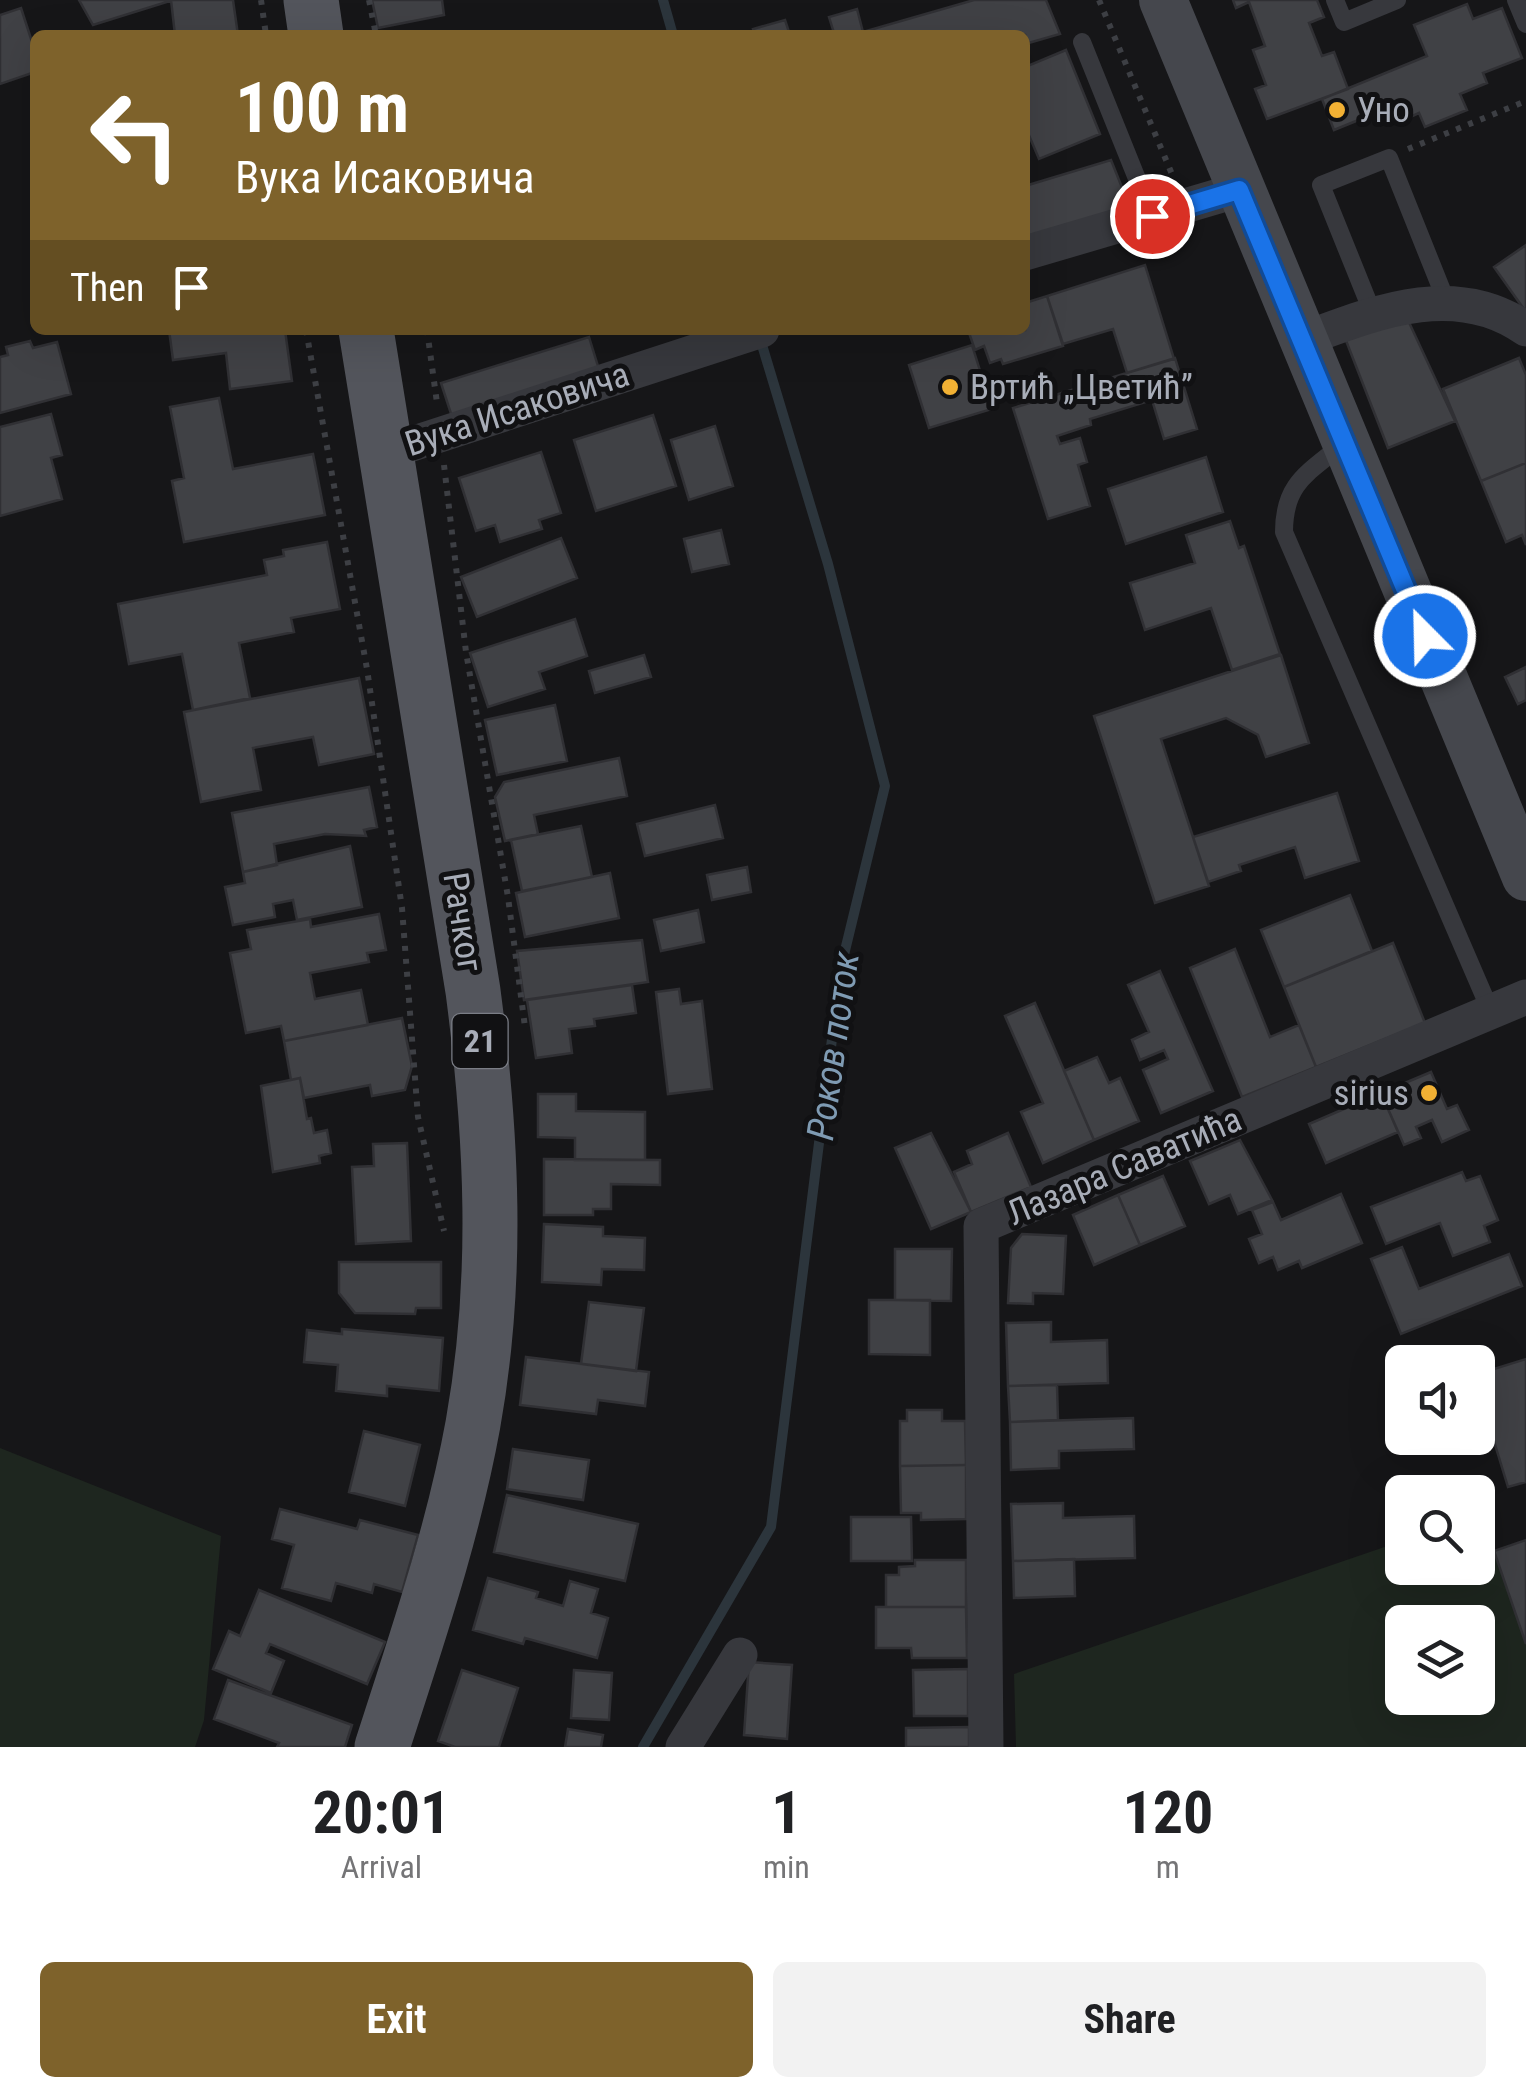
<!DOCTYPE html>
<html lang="en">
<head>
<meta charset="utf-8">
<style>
	:root { --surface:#fff; --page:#f2f2f2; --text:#202124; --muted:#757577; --accent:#7e622b }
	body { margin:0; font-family:"Roboto Condensed",sans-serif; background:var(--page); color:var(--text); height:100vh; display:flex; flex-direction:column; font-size:38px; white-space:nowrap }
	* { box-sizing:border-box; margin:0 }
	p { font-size:32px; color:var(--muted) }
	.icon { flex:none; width:55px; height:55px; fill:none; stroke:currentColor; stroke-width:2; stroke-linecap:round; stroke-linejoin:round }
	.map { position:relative; height:1747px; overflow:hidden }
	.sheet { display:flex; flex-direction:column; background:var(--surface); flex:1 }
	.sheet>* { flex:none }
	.top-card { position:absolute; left:30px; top:30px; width:1000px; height:305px; border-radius:15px; box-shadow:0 10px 40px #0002; background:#7e622b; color:#fff; overflow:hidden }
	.tools { position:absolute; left:1385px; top:1345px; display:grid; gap:20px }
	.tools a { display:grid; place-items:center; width:110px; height:110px; border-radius:15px; background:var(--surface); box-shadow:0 10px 40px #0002; font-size:50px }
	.pin { position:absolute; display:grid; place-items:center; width:85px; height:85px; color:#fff; margin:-42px; border:5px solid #fff; border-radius:50%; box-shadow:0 2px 10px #0007 }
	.me { position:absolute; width:110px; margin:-55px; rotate:337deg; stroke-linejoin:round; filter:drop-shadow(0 0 8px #0008) }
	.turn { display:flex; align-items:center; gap:35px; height:210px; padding:0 40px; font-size:45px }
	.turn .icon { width:130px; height:130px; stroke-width:2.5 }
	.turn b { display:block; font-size:70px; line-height:85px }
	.then { display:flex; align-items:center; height:95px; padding:0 40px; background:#0003; gap:20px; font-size:38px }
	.eta { display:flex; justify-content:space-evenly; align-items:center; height:170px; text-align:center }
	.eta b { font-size:60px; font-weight:700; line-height:70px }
	.button { display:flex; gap:20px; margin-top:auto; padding:20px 40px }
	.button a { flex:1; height:115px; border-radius:15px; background:var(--accent); color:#fff; font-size:40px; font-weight:700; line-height:115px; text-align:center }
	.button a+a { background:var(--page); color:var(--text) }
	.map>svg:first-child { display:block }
	.green { fill:#1e261f; fill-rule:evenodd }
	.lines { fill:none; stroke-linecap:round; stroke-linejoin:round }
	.stream { stroke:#2c353c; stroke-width:10 }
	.building { fill:#404145; stroke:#303034; stroke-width:2.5 }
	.path { stroke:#3d3f44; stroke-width:6; stroke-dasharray:5 8; stroke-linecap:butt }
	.service { stroke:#37383d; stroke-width:18 }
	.minor { stroke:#37383d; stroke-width:35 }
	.secondary { stroke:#45474d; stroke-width:48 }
	.primary { stroke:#53555c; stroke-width:55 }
	.route-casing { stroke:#114b97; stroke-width:25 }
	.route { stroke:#1a73e8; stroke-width:18 }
	.poi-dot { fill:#f2b134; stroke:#111113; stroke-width:4 }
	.labels { text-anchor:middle; stroke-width:10; stroke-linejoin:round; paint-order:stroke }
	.shield { fill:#111113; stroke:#7b7e86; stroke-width:2.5 }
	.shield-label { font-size:32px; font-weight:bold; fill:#a8adb8 }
	.poi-label { font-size:35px; fill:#a8adb8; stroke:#111113; text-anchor:start }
	.street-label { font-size:35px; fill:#a8adb8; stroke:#111113 }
	.water-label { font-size:38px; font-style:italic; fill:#7f9bb3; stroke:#111113 }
</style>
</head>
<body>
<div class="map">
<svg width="1526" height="1747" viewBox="0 0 1526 1747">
	<rect width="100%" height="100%" fill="#161618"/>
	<path class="green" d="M0,1448L221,1536L204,1720L195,1747H0Z
		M1481,1513L1526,1644V1747H1016L1014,1674L1402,1541V1568H1478V1515ZM1402,1622H1478V1698H1402Z"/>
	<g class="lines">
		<path class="stream" d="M663,0L673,35
			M643,1747L771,1527L841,967L885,786L828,564L759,335"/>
	</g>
	<path class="building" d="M79,0H173L93,25Z
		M171,0H233L238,35H175Z
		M372,0H442L444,15L378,28Z
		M974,0H1046L1060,34L1025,44V35H817L833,30L829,17L857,9L863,32Z
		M1233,0H1317L1324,17L1309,23L1322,56L1334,52L1348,89L1267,119L1255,89L1266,85L1253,50L1265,46L1249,2L1236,8Z
		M1467,4L1473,19L1502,8L1522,58L1483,73L1487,83L1460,94L1467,110L1425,127L1419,113L1399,122L1393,106L1334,130L1322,99L1427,56L1414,25Z
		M21,8L35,51V72L0,84V15Z
		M785,20L790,35H755L753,29Z
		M1066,50L1100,134L1039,159L1025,126V67Z
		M1111,160L1133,215L1025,248V186Z
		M1526,245V312L1494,267Z
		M1145,265L1174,359L1127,373L1113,329L1063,344L1047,296Z
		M1047,296L1063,346L1003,364L1001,359L990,363L984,346L975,350L968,330H1025V303Z
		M1407,318L1455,421L1388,448L1345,338Z
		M169,330H285L292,381L230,389L226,353L173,360Z
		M589,337L601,376L454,423L441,383Z
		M30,341L33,348L57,342L71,394L0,413V357L8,355L6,347Z
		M972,345L992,409L929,428L909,365Z
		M1175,358L1197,429L1164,439L1152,400L1090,419L1091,425L1057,436L1060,444L1080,438L1087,462L1078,465L1090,506L1048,519L1013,408Z
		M1519,358L1526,375V463L1481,481L1443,389Z
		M219,398L233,469L313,454L325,515L184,542L172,481L184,478L170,407Z
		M51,414L62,455L51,458L62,499L0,516V427Z
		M653,415L676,486L596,511L574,440Z
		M715,426L733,486L689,500L671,440Z
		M541,452L561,513L539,520L542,529L500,542L495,525L476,531L459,478Z
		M1206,457L1223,512L1126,544L1108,489Z
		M1526,463V545L1522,535L1506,542L1481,481Z
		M1230,521L1239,548L1244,546L1280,654L1232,670L1211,608L1145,630L1130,583L1195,563L1186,535Z
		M721,530L729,564L692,572L684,539Z
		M561,538L577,578L477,617L461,577Z
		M327,542L340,609L291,618L294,632L239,643L250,698L193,710L182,654L129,664L118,604L267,575L264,560L284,556L283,550Z
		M575,619L587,656L539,672L545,689L488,707L470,653Z
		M644,655L651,677L595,693L589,671Z
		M1281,655L1309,743L1266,757L1258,735L1226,718L1161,739L1209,886L1155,903L1094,716Z
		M1526,667V700L1518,704L1505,677Z
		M359,678L374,754L319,765L313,737L253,748L261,790L201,802L184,712Z
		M555,705L567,761L497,775L485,720Z
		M619,758L627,796L534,815L538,834L505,841L495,797L504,782Z
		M369,787L377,827L364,830L366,836L325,834L274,844L277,865L243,872L232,813Z
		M1337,793L1359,861L1305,878L1295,847L1239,865L1241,871L1208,882L1193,837Z
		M715,805L723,838L645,856L637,824Z
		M581,826L592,877L522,891L511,840Z
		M350,846L362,907L297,920L293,900L273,904L275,917L233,925L225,887L245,883L243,872Z
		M747,867L751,892L712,900L707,875Z
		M610,873L619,918L525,937L516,893Z
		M1350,895L1372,951L1284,987L1261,930Z
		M698,910L704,942L661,951L654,920Z
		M379,914L386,950L367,953L369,962L310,973L315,999L361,990L368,1025L284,1041L281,1026L246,1033L230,953L251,949L247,930L310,919L311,927Z
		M642,940L648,982L524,1000L517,951Z
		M1393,943L1425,1023L1316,1067L1284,987Z
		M1235,949L1270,1037L1299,1025L1316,1067L1242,1097L1190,968Z
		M1160,971L1213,1091L1161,1113L1143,1070L1168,1059L1164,1050L1140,1060L1132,1040L1149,1032L1128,985Z
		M632,985L636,1013L594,1019L595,1026L569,1029L572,1053L536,1058L527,1000Z
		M679,989L681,1004L702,1001L712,1089L668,1094L656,992Z
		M1035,1003L1094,1140L1043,1163L1021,1112L1043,1103L1005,1016Z
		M402,1018L412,1066L405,1090L372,1096L370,1085L304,1098L300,1078L291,1080L284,1041Z
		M1097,1057L1109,1083L1120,1078L1139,1121L1094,1140L1064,1071Z
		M1431,1072L1447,1109L1457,1105L1469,1130L1442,1142L1432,1120L1416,1127L1421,1138L1404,1145L1381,1093Z
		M300,1078L307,1119L311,1118L314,1133L327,1130L331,1153L319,1156L320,1163L273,1172L261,1086Z
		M1381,1093L1398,1132L1326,1163L1309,1124Z
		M538,1094H576V1111L645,1112V1160H575V1138L538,1137Z
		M931,1133L971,1212L931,1229L895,1148Z
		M1008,1133L1031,1187L971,1212L954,1172L972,1164L967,1151Z
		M1240,1140L1272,1200L1238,1214L1230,1195L1209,1204L1190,1161Z
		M407,1143L411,1241L356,1244L352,1167L374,1166L373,1144Z
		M544,1159L660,1160V1185L611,1184V1209H593V1215H544Z
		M1462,1172L1466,1181L1480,1176L1498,1220L1484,1226L1490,1242L1453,1256L1440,1223L1386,1244L1371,1207Z
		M1163,1176L1185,1226L1140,1245L1118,1195Z
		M1341,1194L1362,1243L1302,1268L1299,1261L1278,1270L1273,1257L1259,1263L1249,1239L1262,1234L1252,1210L1273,1202L1281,1220Z
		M1118,1195L1140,1245L1094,1265L1073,1215Z
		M544,1224L603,1227V1236L645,1238L644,1270L602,1269L601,1285L542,1282Z
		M1022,1234L1066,1236L1063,1294L1033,1293V1304L1008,1303L1011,1248Z
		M1402,1247L1419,1289L1509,1254L1522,1286L1401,1334L1371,1259Z
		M895,1249H952L951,1301L895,1300Z
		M339,1262H441V1308H416L415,1314L355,1313L339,1293Z
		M869,1300H930V1355L869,1354Z
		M589,1302L644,1308L636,1371L581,1364Z
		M1051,1322V1342L1107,1340L1108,1383L1008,1386L1006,1323Z
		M342,1329L443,1338L439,1391L387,1386V1396L336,1391L338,1365L304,1362L307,1330L342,1334Z
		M526,1357L649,1372L645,1406L598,1400L596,1414L520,1405Z
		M1526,1359V1482L1508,1487L1478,1389V1374Z
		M1057,1385L1058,1420L1010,1422L1008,1386Z
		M907,1410H942V1421H965L966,1465L900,1466V1421H907Z
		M1133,1418L1134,1449L1059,1451V1468L1011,1470L1010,1422Z
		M364,1431L420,1445L405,1506L349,1492Z
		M513,1449L589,1460L583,1500L507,1489Z
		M966,1465V1519L921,1520V1513H901L900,1466Z
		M507,1495L638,1524L625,1581L494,1552Z
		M1063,1503V1518L1134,1516L1135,1558L1013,1561L1011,1504Z
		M280,1509L357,1529L360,1520L418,1535L402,1592L374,1584L372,1593L336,1583L331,1601L282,1588L294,1545L272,1539Z
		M851,1517H911L912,1561H851Z
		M1526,1540V1644L1494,1551Z
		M1074,1559L1075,1596L1014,1598L1013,1561Z
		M915,1560H966V1607H886V1575H899V1567L915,1566Z
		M488,1578L538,1592L536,1598L563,1606L570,1581L598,1589L591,1613L608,1618L597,1658L525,1638L523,1644L473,1630Z
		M259,1590L385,1642L367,1684L270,1644L266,1653L284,1661L271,1693L213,1669L229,1631L240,1636Z
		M876,1607H966L967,1658H912L911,1648H876Z
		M749,1662L792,1665L787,1739L744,1735Z
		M968,1669V1716H914L913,1670Z
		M462,1670L518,1688L499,1747H455L438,1741Z
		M574,1670L612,1673L609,1720L571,1718Z
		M228,1680L352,1725L345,1747H277L279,1743L214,1719Z
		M969,1727V1747H906V1728Z
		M568,1729L603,1735L601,1747H565Z"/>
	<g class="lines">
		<path class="path" d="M261,0L266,35
			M369,0L376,35
			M1099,0L1174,179
			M1408,149L1526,101
			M306,330L367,669L402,908L418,1117L444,1231
			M427,330L437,403
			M444,465L466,652L508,897L525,1027"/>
		<path class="service" d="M1335,0L1344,22L1397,0
			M1516,0L1526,24
			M1082,42L1152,216
			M1373,314L1321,185L1389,158L1447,303
			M1343,444C1308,473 1284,483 1284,532L1491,1012"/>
		<path class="minor" d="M1025,253L1239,190
			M1301,340C1374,313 1455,279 1526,329
			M387,452L762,330
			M683,1747L740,1655
			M986,1747L981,1226L1526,997"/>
		<path class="secondary" d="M1163,0L1526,877"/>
		<path class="primary" d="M311,0L316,35
			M366,330L473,991C492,1136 499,1279 473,1424C453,1534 416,1641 382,1747"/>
	</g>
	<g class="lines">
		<g class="route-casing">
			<path id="route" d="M1152,216L1239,190L1425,636"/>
		</g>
		<use href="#route" class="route"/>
	</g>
	<g class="poi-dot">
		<circle cx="1337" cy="110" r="10"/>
		<circle cx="950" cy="387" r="10"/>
		<circle cx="1429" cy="1093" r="10"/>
	</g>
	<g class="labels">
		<rect class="shield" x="452.5" y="1014" width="55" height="54" rx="8"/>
		<g class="shield-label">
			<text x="480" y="1052">21</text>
		</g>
		<g class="poi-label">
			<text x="1357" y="122">Уно</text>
			<text x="970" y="399">Вртић „Цветић”</text>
			<text x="1409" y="1105" text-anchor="end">sirius</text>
		</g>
		<g class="street-label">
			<text transform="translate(517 409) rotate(-18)" y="12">Вука Исаковича</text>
			<text transform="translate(463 922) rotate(81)" y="12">Рачког</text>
			<text transform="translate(1124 1166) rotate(-23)" y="12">Лазара Саватића</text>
		</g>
		<g class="water-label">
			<text transform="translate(833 1046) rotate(-82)" y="13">Роков поток</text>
		</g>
	</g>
</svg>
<div class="tools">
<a><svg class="icon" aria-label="sound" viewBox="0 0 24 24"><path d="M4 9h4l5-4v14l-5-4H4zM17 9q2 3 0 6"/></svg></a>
<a><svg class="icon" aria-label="search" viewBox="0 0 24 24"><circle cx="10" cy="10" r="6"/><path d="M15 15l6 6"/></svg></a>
<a><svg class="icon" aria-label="layers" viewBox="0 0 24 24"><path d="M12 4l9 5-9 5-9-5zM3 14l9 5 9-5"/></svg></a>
</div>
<div class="pin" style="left:1152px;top:216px;background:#d93025"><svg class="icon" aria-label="arrive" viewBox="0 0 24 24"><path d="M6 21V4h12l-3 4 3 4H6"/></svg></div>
<svg class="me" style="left:1425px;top:636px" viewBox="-20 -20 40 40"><circle r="17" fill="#1a73e8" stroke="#fff" stroke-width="3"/><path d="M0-11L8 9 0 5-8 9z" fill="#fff"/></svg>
<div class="top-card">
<div class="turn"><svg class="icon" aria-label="left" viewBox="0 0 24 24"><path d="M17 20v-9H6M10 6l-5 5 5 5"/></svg><div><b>100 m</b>Вука Исаковича</div></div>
<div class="then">Then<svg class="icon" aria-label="arrive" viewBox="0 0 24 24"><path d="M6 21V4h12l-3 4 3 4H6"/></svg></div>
</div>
</div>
<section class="sheet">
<div class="eta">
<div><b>20:01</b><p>Arrival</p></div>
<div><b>1</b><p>min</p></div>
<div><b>120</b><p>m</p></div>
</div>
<div class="button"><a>Exit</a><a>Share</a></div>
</section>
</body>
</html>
